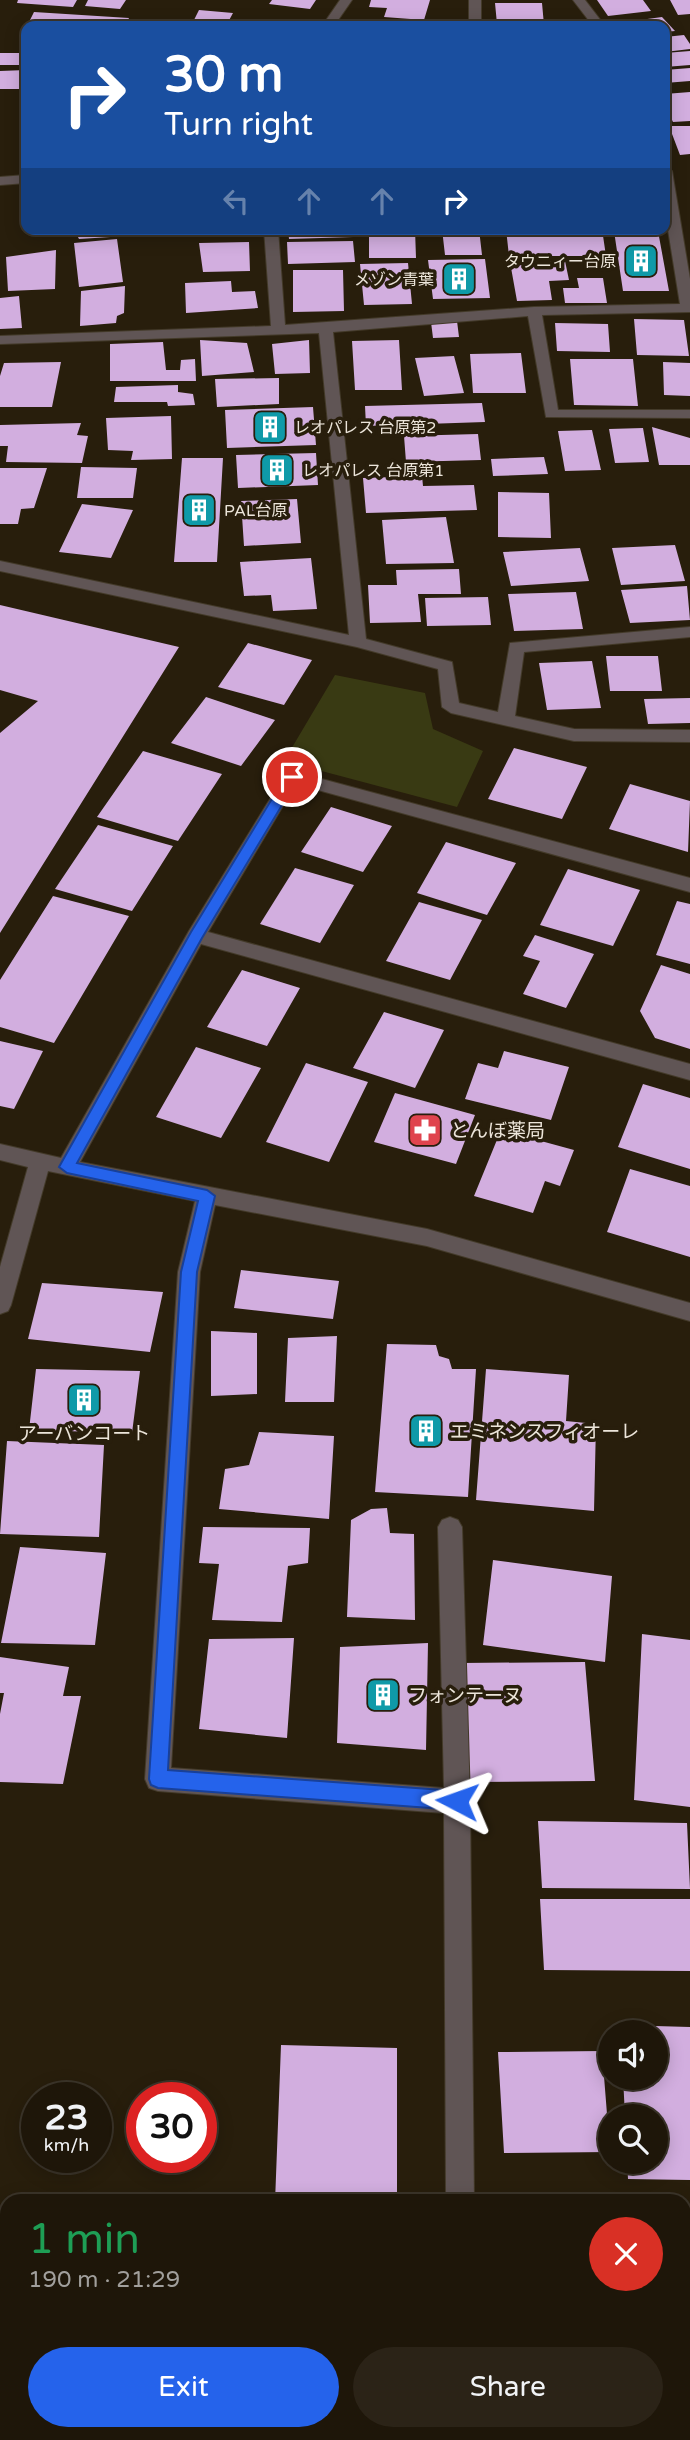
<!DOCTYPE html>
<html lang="en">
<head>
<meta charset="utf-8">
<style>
	:root { --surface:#1e1609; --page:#2b2317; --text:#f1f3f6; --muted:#a19f9c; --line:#3c352a; --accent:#2563eb }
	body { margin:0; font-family:"Varela Round","Noto Sans JP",sans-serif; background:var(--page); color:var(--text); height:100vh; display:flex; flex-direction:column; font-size:26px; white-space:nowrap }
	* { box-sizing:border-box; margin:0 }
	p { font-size:23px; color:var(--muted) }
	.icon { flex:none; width:38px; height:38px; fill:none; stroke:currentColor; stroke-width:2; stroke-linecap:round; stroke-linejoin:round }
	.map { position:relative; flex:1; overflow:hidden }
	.sheet { position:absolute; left:0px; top:2194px; width:691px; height:247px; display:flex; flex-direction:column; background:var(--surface); border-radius:21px 21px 0 0; box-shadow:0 4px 18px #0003,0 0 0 2px var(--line) }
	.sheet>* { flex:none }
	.guide { position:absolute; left:21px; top:21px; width:649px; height:214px; border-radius:14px; box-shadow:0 4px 18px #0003,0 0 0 2px var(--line); background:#1a4fa0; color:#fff; overflow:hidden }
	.controls { position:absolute; left:598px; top:2020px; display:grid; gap:14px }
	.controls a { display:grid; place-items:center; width:70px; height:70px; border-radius:50%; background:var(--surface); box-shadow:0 4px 18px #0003,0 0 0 2px var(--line); font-size:35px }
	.speed { position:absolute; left:21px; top:2082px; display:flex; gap:14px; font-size:35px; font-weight:700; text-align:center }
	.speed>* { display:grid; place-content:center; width:91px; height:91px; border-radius:50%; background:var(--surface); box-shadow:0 4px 18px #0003,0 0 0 2px var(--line); line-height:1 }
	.speed small { font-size:18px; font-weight:400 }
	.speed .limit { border:10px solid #d22; background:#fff; color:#111 }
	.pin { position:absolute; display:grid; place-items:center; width:60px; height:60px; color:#fff; margin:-30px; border:4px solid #fff; border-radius:50%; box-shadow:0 2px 7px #0007 }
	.me { position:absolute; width:77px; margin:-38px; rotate:274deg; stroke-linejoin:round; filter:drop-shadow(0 0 5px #0008) }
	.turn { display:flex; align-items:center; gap:24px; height:147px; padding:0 28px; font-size:32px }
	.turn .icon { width:91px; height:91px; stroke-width:2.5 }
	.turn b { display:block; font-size:49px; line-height:60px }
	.lanes { display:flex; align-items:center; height:66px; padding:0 28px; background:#0003; justify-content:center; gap:35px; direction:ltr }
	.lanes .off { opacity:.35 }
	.round { display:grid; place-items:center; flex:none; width:74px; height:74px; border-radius:37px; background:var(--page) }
	.overview { display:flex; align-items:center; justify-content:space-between; height:119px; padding:0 28px }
	h1 { font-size:42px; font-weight:600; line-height:52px; color:#1e9e55 }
	.cta { display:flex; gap:14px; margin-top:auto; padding:14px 28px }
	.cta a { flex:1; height:80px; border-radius:42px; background:var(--accent); color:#fff; font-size:28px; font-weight:600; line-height:80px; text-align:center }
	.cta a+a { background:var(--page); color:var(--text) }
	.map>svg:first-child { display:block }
	.green { fill:#393a13 }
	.building { fill:#d2aedf }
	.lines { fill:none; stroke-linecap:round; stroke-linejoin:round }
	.minor-casing { stroke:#433a29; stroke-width:2 }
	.minor { fill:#605555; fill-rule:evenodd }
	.route { fill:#2563eb; stroke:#184099; stroke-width:2 }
	.labels { text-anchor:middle; stroke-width:7; stroke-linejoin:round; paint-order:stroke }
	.far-poi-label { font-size:16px; fill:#ece5da; stroke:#281e0c; text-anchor:start }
	.poi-label { font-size:19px; fill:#ece5da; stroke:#281e0c; text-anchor:start }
</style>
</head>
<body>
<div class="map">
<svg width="690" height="2440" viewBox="0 0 690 2440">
	<rect width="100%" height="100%" fill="#281e0c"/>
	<path class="green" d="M335,675L425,693L433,729L483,751L457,807L284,761Z"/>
	<path class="building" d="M18,0H77L73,7L17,3Z
		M88,0H126L120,9L85,6Z
		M272,0H316L310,9L269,4Z
		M371,0H430L424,20L384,17L387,8L369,7Z
		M597,0H643L651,11L608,16Z
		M670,0H690V14L678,15Z
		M495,3H542L544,25L497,24Z
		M199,10L233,13L226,26H191Z
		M34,12L129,18L125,26H27Z
		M662,17L675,31L665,32V26H621L618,23Z
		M261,19L310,24L309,26H257Z
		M353,21L394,23V26H351Z
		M684,35L690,44V49L665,52V37Z
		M690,51V65L665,67V53Z
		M0,53H26V65H0Z
		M690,68V81L665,83V70Z
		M26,70V89H0V71Z
		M690,92V121L673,122L665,106V94Z
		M669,126H690V154L680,155Z
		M74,229H124L126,236L79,239Z
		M288,229H352L353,237L289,239Z
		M369,229H415L416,258H369Z
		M442,229H479L482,255H445Z
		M506,229H602L606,256H509Z
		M614,231H658L669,291H623Z
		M117,239L123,282L79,287L74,243Z
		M353,241L355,262L288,264L287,242Z
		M249,242L250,271L203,272L199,243Z
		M56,250L55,289L8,291L6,257Z
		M485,259L490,298L433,299L428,260Z
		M565,261L569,280L549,281L552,300L517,301L510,262Z
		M408,263L412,304L364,305L360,264Z
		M293,270H343L344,311L293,312Z
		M577,278H603L607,303H565L563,288H579Z
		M231,281L232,292L255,291L258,308L186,313L185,283Z
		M125,286L124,313L117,316L116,323L80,326L81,291Z
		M19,296L22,328L0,329V298Z
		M634,319L684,320L689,356L637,355Z
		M457,321L459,337L433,338L431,322Z
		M555,323L608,324L610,352L557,351Z
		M200,340L247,343L254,372L202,376Z
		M309,340L310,373L275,374L272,344Z
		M399,340L402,390H355L352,341Z
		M163,342L166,370H180L181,360L195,359L196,381H110V344Z
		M521,353L526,393H473L470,354Z
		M454,356L464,393L424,396L415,358Z
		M570,359H633L638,406L574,405Z
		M61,362L52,407H0V376L4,363Z
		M663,362L690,363V396L664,395Z
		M279,378V404L217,407L215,379Z
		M178,385V392L193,394L195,405L168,406L167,402H114L116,387Z
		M482,403L485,422L366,426L365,406Z
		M313,407L316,445L227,448L225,410Z
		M171,416L172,459L131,460L133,451L108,450L106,418Z
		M81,423L77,435L88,436L82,463L6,462L8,446H0V425Z
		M652,427L690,438V465H659Z
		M643,428L649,462L615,463L609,429Z
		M592,430L601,470L565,471L558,431Z
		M478,434L481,460L406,462L404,436Z
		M316,453L318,485L238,488L236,455Z
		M544,457L548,474L493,476L491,459Z
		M182,458H223L217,562H174Z
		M81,467L137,468L133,498H77Z
		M0,468H47L34,508L21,509L18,524H0Z
		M422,476L423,486L474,485L477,510L366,513L363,478Z
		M498,492L549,493L551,538L498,537Z
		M297,499L301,543L244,546L241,501Z
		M82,504L133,510L111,558L59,552Z
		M446,517L454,563L386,564L382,520Z
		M675,545L685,581L621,585L612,548Z
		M580,548L589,581L511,586L503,552Z
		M311,558L317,609L273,611L271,595L244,596L240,562Z
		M459,569L461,594H418L421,622L370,623L368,585H397L396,570Z
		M687,586L690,620L630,623L621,590Z
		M576,592L583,629L514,631L508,594Z
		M488,597L491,625L427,626L425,598Z
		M0,605L179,647L0,933V733L38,701L0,690Z
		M248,643L312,660L284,705L218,687Z
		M606,656H658L662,691H610Z
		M592,661L601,708L547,710L539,663Z
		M206,697L275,720L241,766L171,743Z
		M690,698V723L648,724L644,699Z
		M514,748L587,767L562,819L488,799Z
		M143,751L222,774L178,841L97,817Z
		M630,784L690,801L688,852L609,829Z
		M331,807L392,826L363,872L301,852Z
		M98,825L173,846L132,911L55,889Z
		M446,842L516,863L487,915L417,893Z
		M295,868L354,885L320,943L260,924Z
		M568,869L640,890L613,946L540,925Z
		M53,896L129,916L54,1043L0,1027V980Z
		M677,901L690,904V964L656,955Z
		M419,902L482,920L450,980L386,961Z
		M535,935L594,954L566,1008L523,994L540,961L523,956Z
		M661,965L690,974V1049L655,1038L640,1011Z
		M242,970L300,988L267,1046L207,1027Z
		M384,1012L444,1030L415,1088L353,1068Z
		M0,1041L43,1051L14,1109L0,1106Z
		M196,1047L261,1068L221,1138L156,1117Z
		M504,1051L569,1067L551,1120L465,1099L478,1063L498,1068Z
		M306,1063L368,1082L329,1162L266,1142Z
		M643,1084L690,1098V1169L618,1147Z
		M395,1093L475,1115L456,1164L374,1142Z
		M501,1130L574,1150L560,1186L545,1181L533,1213L474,1196Z
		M630,1169L690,1186V1257L607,1232Z
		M241,1270L339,1281L333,1319L234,1308Z
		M42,1283L163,1292L150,1352L28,1339Z
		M211,1331L257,1333V1394L211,1396Z
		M337,1336L334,1402H285L288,1338Z
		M387,1344L436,1345L439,1356L449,1359L452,1369H476L468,1497L375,1492Z
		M36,1369L140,1371L132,1433L29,1430Z
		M486,1369L569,1375L566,1421L596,1424L594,1511L476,1500Z
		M259,1432L334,1436L329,1519L219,1509L225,1469L249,1465Z
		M7,1441L104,1445L99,1537L0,1534Z
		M387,1508L390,1533L414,1534L415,1620L347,1617L351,1520L371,1509Z
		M203,1527L310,1528L308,1563L288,1566L282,1622L212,1620L219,1564L199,1563Z
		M20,1547L106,1553L95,1645L1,1643Z
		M493,1560L612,1576L605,1662L483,1645Z
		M642,1634L690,1640V1807L634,1800Z
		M294,1638L287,1738L199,1729L209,1639Z
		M428,1643L426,1750L337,1743L340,1647Z
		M0,1657L69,1667L63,1696H81L63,1784L0,1782V1714L4,1693H0Z
		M585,1662L595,1781L468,1782L462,1663Z
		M538,1821L687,1823L690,1889L542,1888Z
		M540,1899H690V1971L544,1970Z
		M620,2025L690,2027V2180L628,2179L627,2161H656V2116H625L623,2077H656V2032H620Z
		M281,2045L397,2048V2202H275Z
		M602,2051L610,2152L504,2153L498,2052Z
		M684,2296H690V2440H651V2434H684Z
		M486,2434H629V2440H486Z"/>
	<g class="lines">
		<g class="minor-casing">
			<path id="minor" d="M340,0H352L334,26H322Z
				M469,0H481V26H469Z
				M573,0H585L605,26H593Z
				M665,167L672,171L690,279V312L542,315L558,410H690V418L546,417L528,316L333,332L366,639L452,662L459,703L498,712L510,643L690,627V637L524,652L515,716L574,729L690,730V742L574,741L451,713L442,707L438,669L357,647L0,571V561L349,635L319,333L0,344V336L271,326L264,229H278L285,325L534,307L680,304L665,211Z
				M26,175V183L0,185V177Z
				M292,771L690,878V892L296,784L208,932L690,1064V1080L201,944L80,1162L427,1229L690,1303V1321L427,1246L215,1205L200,1272L171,1768L444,1788L438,1527L442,1520L450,1517L458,1520L462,1527L470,1801L474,2202H446L444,1813L158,1791L149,1788L145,1779L178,1272L195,1201L48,1171L11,1305L8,1311L0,1314V1267L28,1167L0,1160V1144L61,1158L189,931L286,773Z
				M448,2434H478V2440H448Z"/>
		</g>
		<use href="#minor" class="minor"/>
	</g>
	<path class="route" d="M292,772L299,777L202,938L77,1163L207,1190L215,1196L197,1272L168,1770L457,1791L463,1794L466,1801L463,1807L457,1810L158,1788L151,1785L149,1779L181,1272L198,1201L67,1173L59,1167L191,932L287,774Z"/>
	<defs>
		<g id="building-square" transform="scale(1.75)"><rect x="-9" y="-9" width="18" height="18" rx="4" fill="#0f9aa8" stroke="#281e0c"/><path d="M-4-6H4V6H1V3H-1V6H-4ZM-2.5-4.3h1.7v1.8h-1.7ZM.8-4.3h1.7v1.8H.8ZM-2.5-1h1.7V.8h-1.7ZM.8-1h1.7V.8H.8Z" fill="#fff"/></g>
		<g id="pharmacy-square" transform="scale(1.75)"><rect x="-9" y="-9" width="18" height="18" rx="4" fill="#e0444e" stroke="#281e0c"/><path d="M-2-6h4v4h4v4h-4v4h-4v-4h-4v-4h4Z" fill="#fff"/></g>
	</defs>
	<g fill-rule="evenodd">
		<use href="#building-square" x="641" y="261"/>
		<use href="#building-square" x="459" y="279"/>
		<use href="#building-square" x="270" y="427"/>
		<use href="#building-square" x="277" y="470"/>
		<use href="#building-square" x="199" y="510"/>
		<use href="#pharmacy-square" x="425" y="1130"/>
		<use href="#building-square" x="84" y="1400"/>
		<use href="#building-square" x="426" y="1431"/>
		<use href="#building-square" x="383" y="1695"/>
	</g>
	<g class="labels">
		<g class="far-poi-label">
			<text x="616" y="267" text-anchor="end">タウニィー台原</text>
			<text x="434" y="285" text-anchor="end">メゾン青葉</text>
			<text x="294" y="433">レオパレス 台原第2</text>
			<text x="302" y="476">レオパレス 台原第1</text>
			<text x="224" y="516">PAL台原</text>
		</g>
		<g class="poi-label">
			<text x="450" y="1137">とんぼ薬局</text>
			<text x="450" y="1438">エミネンスフィオーレ</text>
			<text x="84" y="1440" text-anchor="middle">アーバンコート</text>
			<text x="408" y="1702">フォンテーヌ</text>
		</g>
	</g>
</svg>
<div class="controls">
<a><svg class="icon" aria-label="sound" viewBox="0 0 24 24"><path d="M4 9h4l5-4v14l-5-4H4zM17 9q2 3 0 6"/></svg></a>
<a><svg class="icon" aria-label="search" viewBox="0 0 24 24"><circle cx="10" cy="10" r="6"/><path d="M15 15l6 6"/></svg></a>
</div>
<div class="speed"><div>23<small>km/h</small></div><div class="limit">30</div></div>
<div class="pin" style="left:292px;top:777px;background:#d93025"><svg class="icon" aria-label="arrive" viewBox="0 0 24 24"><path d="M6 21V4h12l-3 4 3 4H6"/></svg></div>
<svg class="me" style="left:457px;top:1801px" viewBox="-20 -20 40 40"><path d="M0-17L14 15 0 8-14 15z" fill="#2563eb" stroke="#fff" stroke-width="4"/></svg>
<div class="guide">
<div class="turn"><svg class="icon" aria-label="right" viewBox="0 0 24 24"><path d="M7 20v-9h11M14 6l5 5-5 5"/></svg><div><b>30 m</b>Turn right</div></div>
<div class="lanes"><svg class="icon off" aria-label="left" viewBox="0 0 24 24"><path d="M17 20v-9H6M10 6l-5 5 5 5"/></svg><svg class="icon off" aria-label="ahead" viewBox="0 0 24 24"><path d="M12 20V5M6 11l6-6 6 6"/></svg><svg class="icon off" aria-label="ahead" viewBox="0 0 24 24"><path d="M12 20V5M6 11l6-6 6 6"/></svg><svg class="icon" aria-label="right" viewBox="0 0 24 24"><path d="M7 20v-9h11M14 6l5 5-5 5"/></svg></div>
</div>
<section class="sheet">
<div class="overview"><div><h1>1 min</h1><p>190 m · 21:29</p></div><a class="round" style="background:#d93025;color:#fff"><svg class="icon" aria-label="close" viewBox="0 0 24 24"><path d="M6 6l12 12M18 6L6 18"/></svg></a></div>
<div class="cta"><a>Exit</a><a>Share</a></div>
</section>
</div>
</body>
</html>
